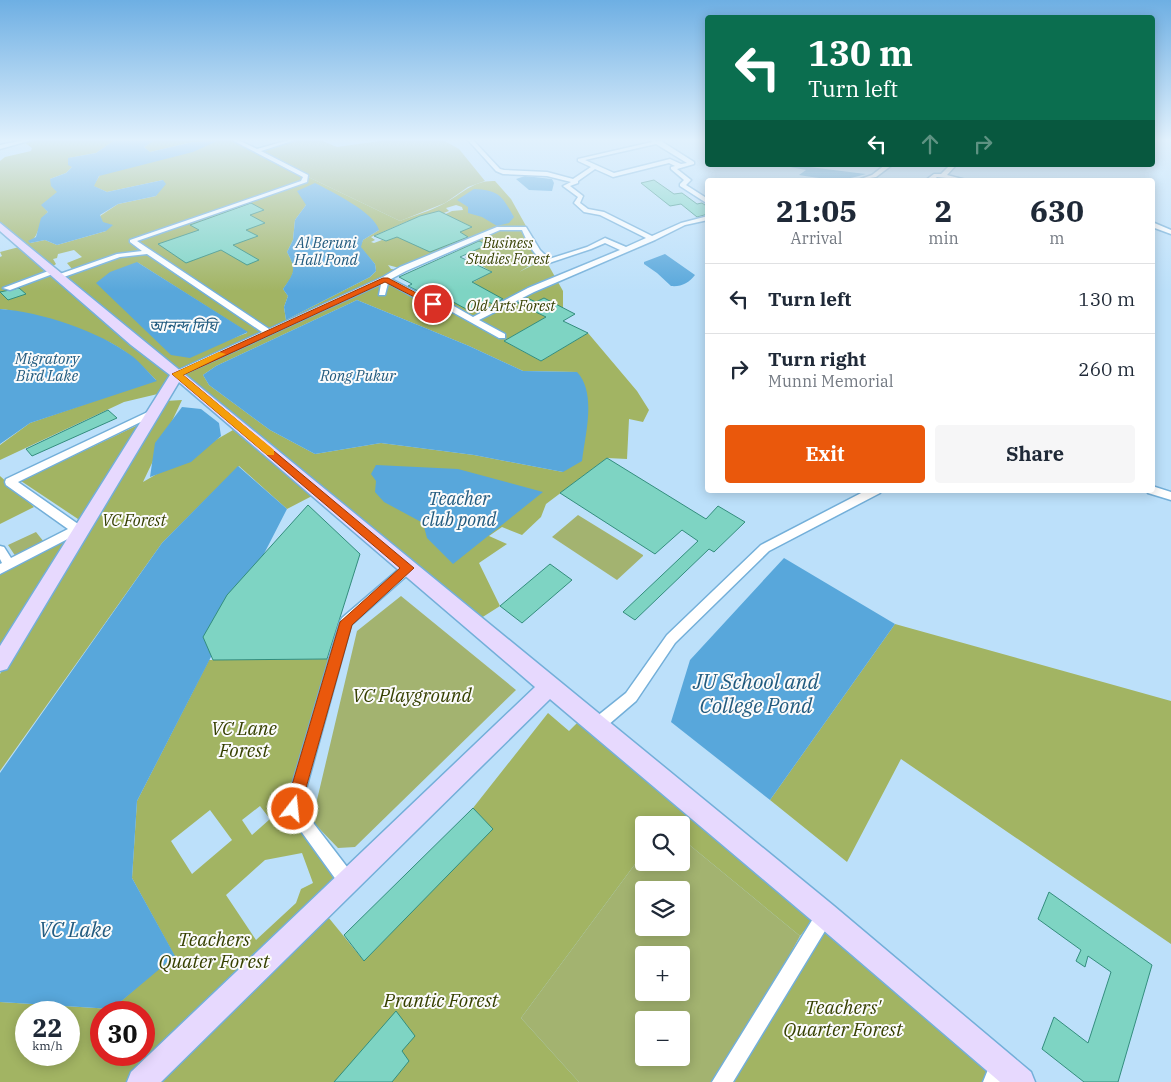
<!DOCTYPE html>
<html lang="en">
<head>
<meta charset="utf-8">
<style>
	:root { --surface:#fff; --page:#f6f6f7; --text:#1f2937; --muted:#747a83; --line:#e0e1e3; --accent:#ea580c }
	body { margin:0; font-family:"IBM Plex Serif","Noto Sans Bengali",serif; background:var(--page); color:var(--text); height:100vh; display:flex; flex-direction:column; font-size:19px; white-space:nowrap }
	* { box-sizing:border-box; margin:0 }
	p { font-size:16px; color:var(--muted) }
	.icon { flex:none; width:28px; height:28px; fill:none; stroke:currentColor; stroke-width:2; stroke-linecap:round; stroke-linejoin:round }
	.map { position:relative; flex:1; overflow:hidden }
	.drawer { position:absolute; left:705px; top:178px; width:450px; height:315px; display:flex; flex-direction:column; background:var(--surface); border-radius:5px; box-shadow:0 2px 12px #0003 }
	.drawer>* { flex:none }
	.guide { position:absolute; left:705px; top:15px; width:450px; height:152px; border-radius:5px; box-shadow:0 2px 12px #0003; background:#0b6e4f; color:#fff; overflow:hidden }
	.tools { position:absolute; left:635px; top:816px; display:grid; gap:10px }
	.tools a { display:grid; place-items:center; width:55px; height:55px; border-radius:5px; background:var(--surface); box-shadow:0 2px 12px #0003; font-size:25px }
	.speed { position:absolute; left:15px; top:1001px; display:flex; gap:10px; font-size:25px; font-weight:700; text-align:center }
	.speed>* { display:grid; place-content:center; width:65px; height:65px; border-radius:50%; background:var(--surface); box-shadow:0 2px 12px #0003; line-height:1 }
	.speed small { font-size:12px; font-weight:400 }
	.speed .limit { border:8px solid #d22; background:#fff; color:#111 }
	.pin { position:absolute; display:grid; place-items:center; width:42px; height:42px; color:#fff; margin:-21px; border:2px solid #fff; border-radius:50%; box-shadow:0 1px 5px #0007 }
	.me { position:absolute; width:55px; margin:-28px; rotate:16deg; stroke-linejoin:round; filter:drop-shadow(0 0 4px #0008) }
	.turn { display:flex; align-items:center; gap:18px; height:105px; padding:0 20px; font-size:22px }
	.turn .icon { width:65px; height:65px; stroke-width:2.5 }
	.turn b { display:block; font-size:35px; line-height:42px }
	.lanes { display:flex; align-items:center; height:48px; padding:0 20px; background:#0003; justify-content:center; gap:25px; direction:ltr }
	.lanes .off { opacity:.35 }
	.eta { display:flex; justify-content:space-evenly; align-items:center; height:85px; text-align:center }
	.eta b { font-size:30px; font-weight:700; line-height:35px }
	.cta { display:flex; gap:10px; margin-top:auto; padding:10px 20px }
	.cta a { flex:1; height:58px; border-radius:5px; background:var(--accent); color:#fff; font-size:20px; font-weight:700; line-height:58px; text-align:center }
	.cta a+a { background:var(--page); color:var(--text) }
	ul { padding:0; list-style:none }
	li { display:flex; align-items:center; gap:15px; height:70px; padding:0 20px; border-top:1px solid var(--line) }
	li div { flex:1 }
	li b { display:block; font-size:19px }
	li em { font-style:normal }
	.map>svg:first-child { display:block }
	.green { fill:#a3b370; fill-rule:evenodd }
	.forest { fill:#a2b463; fill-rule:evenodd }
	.water { fill:#58a7db }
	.building { fill:#7ed4c3; stroke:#338d7d }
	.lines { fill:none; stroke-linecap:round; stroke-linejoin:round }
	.street-casing { stroke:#73afd9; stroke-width:3 }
	.secondary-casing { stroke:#73afd9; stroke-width:3 }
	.street { fill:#fff; fill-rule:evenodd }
	.secondary { fill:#e7d9fe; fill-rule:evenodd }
	.route { fill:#ea580c; stroke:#983908 }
	.slow { fill:#f59e0b }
	.labels { text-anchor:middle; stroke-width:4; stroke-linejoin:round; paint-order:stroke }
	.far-park-label { font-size:14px; font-style:italic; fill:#364000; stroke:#fbfbfb }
	.far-water-label { font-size:15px; font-style:italic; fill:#225b7f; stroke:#fbfbfb }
	.park-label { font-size:16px; font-style:italic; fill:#364000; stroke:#fbfbfb }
	.water-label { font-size:18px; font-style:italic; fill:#225b7f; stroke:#fbfbfb }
	.near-park-label { font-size:19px; font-style:italic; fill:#364000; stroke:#fbfbfb }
	.near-water-label { font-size:21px; font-style:italic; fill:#225b7f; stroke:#fbfbfb }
</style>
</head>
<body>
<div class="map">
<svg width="1171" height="1082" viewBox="0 0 1171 1082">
	<rect width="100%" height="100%" fill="#bce0fa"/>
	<path class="green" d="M298,140H320L337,147L387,140H443L459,149L485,181L468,187L445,203L400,221L256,152Z
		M578,515L643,555V556L617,580L552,537Z
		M36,532L44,542L16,557L8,545Z
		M401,596L516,690L355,847L338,848L312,821L357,631Z
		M681,838L800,936L720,1082H579L521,1018L644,852V862H681ZM644,890H681V928H644ZM644,955H681V992H644ZM644,1020H681V1058H644Z"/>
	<path class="forest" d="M33,140H115L96,153L69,158L72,167L66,173L50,179L58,192L42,205L48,212C39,221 40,234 30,243L45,240L57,245L106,231L100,216L118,204L156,196L163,180L107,192L93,186L100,175L215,142H193L150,152L144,147L155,140H231L400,221C415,215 431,211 445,203C462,194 473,180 495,181L511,199L526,226L516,227L524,228L541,259L519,272L545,259L563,291V308L504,341L541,361L588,333L637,391L649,410L643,422L629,419L627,459L607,458L546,504L541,517L522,535L502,527L489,536L507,544L479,563L500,606L478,620L177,374L166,392L124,402L0,460V445L30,423L156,380C144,368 133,356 118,347C97,333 25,311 0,309V257L2,256L0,252L19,247L58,276L119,255L147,252L132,241L210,214L129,241L142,252L116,255L72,269L67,263L82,257L74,250L58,254L57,258L53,259L56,264L52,267L0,225V161L5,157L31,151L32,148L24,142ZM306,205L379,230L363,240L360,247L375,264L376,271L370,277L286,320L284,307L288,296L283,289C295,273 297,270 287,252L293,240L295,220ZM456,205L462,207L463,210L452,211L392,239L389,238L386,241L382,240L374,243L371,242L375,240L371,237L408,221L411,222L419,216L441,214L449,211L446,208ZM486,245L468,254L465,258L470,256L486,263L482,266L492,272L433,304L386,279L401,270L391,269L388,265L403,269L454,247L460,250ZM137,262L247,332V333L231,339ZM357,300L469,346L523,371L577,372L563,472L474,455L381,443L315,454L270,430L209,385L203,375L216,366Z
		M182,400L143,482L233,430L312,496L287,509L239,466L162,543L0,771V674L165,401Z
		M140,424L81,521L21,481Z
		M0,476L34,507L0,524Z
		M86,524L0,663V569Z
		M895,624L1171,701V944L901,759L847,862L770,800Z
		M335,659L293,809L344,876L133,1082H0V1002L112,1009L174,955L132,878L137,801L209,660ZM260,806L270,819L252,835L242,820ZM210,810L232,840L192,874L171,841ZM302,853L313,883L301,889L296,903L256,940L226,895L265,860ZM26,1012H69V1055H26ZM101,1012H144V1055H101Z
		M548,713L569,731L581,719L818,913L800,936L681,838V825H644V852L521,1018L579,1082H155L324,912L364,961L492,829L473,808Z
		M827,918L995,1064L988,1082H730Z"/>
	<path class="water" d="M115,140H155L144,147L150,152L193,142L217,141L193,152L99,176L94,186L107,192L163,180L166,184L156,196L118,204L100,215L103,222L113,225L106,231L57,245L45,240L30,243L28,241L36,237L41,218L48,212L41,205L57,192L51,186L50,179L66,173L72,167L68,165V158L96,153Z
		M793,165L866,174C843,182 822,179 799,175L806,170L790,167Z
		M525,176L552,179L554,183L552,191L529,190L516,179Z
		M315,183C332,192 374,212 379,230L363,240L361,247L375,264L376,271L370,277L286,320L284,307L288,296L283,289C294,273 297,270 287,252L293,240L295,220L306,205L297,191Z
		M474,189C499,190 502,196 514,217L509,223L497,226L482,217L468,213V207L457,200Z
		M665,254L695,275C689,283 681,287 671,286L657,273L644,264V262Z
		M137,262L248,332L190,358L171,355L96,283L110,272Z
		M357,300L469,346L523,371L577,372C597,393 585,435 582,461L563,472L474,455L381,443L315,454L270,430L209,385L203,375L216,366Z
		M0,309C41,312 99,331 132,356C141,363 149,373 157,381L30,423L0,444Z
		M182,407L201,409L219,423L221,436L191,462L150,477L155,443Z
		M376,465L458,469L543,492L453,564L427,538L423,523L384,502L375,492L376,481L371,474Z
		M238,466L287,509L137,801L132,878L175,956L112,1009L0,1002V773L162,543Z
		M784,558L895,624L770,800L671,722L690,660Z"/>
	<path class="building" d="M654,180L674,194L682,193L697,204L702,203L708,207V214L697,217L681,204L670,206L641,183Z
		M251,203L264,210L250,215L265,223L246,230L258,236L233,245L259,260L247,265L221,250L186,263L158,244L199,230L190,225Z
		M439,211L472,227L460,232L468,237L430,252L397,237L386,241L374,236L420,216Z
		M479,241L487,245L460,257L492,272L472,282L503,299L493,304L486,301L468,310L444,297L436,300L408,286L412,284L399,277Z
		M19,288L26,294L8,300L0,292Z
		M527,298L536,302L544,298L575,314L563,321L588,333L541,361L504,341L546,317L517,303Z
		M108,410L117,418L32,456L26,449Z
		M607,458L706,519L718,506L745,522L714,552L709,549L635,620L623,612L698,541L682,530L655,554L560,493Z
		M308,505L360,554L327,659L213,660L203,637L227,595Z
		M550,564L572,580L522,623L500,606Z
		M473,808L493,829L364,961L344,935Z
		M1049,892L1152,965L1118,1082H1084L1042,1049L1054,1017L1088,1043L1111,972L1088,956L1085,967L1076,961L1081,950L1038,919Z
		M396,1011L415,1036L402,1051L409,1061L392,1082H334Z"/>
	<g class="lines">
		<g class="street-casing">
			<path id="street" d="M24,140H32L0,149V145Z
				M232,140H238L257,149L289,140H295L261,151L308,175L307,182L137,241L269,329L383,277L400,267L497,227H526L540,250L549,259L587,247L605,238L626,247L646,238L600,215L584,212L574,203L578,197L563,186L571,182L547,176L503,174L496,171L468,140H473L500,169L504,170L547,172L573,179L591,167L578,161V159L652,142L651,140L661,141L694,162V164L677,169L691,180L686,185L708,199V204L680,186V184L684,180L671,169V167L675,166L669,163L613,177L595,169L578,181V183L570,186L583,196L580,203L588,209L604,212L652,236L681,223L708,216V220L685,225L655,240L534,292L479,320L505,334V338H499L447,309L430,306L388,283L385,295H379L381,284L177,377L174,376V372L262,332L147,254L120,257L61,278L54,276L117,254L142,251L130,242V240L301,181L303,177ZM656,144L687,163L681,164L670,159L614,173L585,160ZM500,230H522C528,243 534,258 549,263L591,249L605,243L620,250L528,288L473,317L452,305L435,302L391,279L406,271Z
				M885,165H892L876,177L858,180L872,175Z
				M950,165H956L947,175L966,180L937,177L933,180H926L934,174H941Z
				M1152,222L1171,230V234L1152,227Z
				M51,270L58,272L10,290L3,288Z
				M154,409L159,412L157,414L18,482L78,524L83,522L89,526L87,529L0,574V564L2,563L0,559V546L4,547L11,558L68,529L6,485L5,482L6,479Z
				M1152,486L1171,492V500L1148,493L1147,490H1152Z
				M867,490H881L880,493L769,551L675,643L636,701L601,731L596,733L591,731L589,726L591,721L626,693L667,635L761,545Z
				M408,563L412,565L414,568L412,571L351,625L301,807L354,876L356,882L354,888L348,890L342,888L285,809L340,622L342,618L404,565Z
				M825,907L831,909L833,915L831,921L733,1082H712L819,909Z
				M1000,1054L1007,1057L1010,1064L1003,1082H983L993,1057Z"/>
		</g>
		<g class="secondary-casing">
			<path id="secondary" d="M0,223L834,906L1031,1072L1035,1082H1000L816,924L550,699L161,1082H127L131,1072L535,687L179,382L7,669L0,671V646L170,375L131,345L0,231Z"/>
		</g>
		<use href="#street" class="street"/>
		<use href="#secondary" class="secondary"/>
	</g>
	<linearGradient id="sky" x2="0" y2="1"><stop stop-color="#6eafe3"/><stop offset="0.48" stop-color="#e1f1fd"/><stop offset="1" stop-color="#e1f1fd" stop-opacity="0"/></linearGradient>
	<rect width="1171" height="291" fill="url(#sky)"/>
	<path class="route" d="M383,278H388L437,304L430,305L385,282L183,375L414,568L352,625L300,809L298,815L293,817L287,815L285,809L340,622L400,568L172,374Z"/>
	<path class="slow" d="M219,352L226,354L183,375L274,450V455H267L172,374Z"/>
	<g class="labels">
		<g class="far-park-label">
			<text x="508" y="248">Business<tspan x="508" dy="16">Studies Forest</tspan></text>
			<text x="511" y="311">Old Arts Forest</text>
		</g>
		<g class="far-water-label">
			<text x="326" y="248">Al Beruni<tspan x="326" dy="17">Hall Pond</tspan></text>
			<text x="183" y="331">আনন্দ দিঘি</text>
			<text x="47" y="364">Migratory<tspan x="47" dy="17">Bird Lake</tspan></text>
			<text x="358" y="381">Rong Pukur</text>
		</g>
		<g class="park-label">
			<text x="134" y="526">VC Forest</text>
		</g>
		<g class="water-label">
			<text x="459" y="505">Teacher<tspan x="459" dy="21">club pond</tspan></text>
		</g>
		<g class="near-park-label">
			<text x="412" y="702">VC Playground</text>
			<text x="244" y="735">VC Lane<tspan x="244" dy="22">Forest</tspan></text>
			<text x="214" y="946">Teachers<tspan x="214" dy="22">Quater Forest</tspan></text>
			<text x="441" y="1007">Prantic Forest</text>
			<text x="843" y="1014">Teachers'<tspan x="843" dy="22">Quarter Forest</tspan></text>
		</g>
		<g class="near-water-label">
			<text x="756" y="689">JU School and<tspan x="756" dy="24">College Pond</tspan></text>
			<text x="75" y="937">VC Lake</text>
		</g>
	</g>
</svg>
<div class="tools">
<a><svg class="icon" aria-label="search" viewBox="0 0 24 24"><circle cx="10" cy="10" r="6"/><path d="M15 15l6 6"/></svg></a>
<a><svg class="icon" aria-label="layers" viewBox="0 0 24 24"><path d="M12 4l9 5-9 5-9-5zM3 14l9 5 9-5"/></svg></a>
<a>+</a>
<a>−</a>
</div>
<div class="speed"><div>22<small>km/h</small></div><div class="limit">30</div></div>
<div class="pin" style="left:433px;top:304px;background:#d93025"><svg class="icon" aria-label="arrive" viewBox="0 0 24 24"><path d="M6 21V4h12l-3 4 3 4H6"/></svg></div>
<svg class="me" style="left:293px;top:809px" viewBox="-20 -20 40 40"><circle r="17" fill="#ea580c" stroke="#fff" stroke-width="3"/><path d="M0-11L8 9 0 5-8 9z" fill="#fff"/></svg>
<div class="guide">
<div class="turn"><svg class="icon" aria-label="left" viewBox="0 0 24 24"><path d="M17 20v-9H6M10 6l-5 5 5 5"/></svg><div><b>130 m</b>Turn left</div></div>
<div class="lanes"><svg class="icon" aria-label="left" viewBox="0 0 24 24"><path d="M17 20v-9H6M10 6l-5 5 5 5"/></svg><svg class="icon off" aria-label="ahead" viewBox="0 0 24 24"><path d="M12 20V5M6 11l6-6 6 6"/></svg><svg class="icon off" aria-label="right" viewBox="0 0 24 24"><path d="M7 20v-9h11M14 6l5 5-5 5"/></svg></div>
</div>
<section class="drawer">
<div class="eta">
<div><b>21:05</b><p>Arrival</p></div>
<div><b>2</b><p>min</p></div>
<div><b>630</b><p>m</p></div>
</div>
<ul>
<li><svg class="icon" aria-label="left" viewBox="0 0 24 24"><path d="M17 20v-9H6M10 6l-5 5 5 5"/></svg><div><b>Turn left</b></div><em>130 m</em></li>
<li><svg class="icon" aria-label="right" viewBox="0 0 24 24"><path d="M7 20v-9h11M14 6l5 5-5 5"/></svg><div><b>Turn right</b><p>Munni Memorial</p></div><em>260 m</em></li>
</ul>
<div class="cta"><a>Exit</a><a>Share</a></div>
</section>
</div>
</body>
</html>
